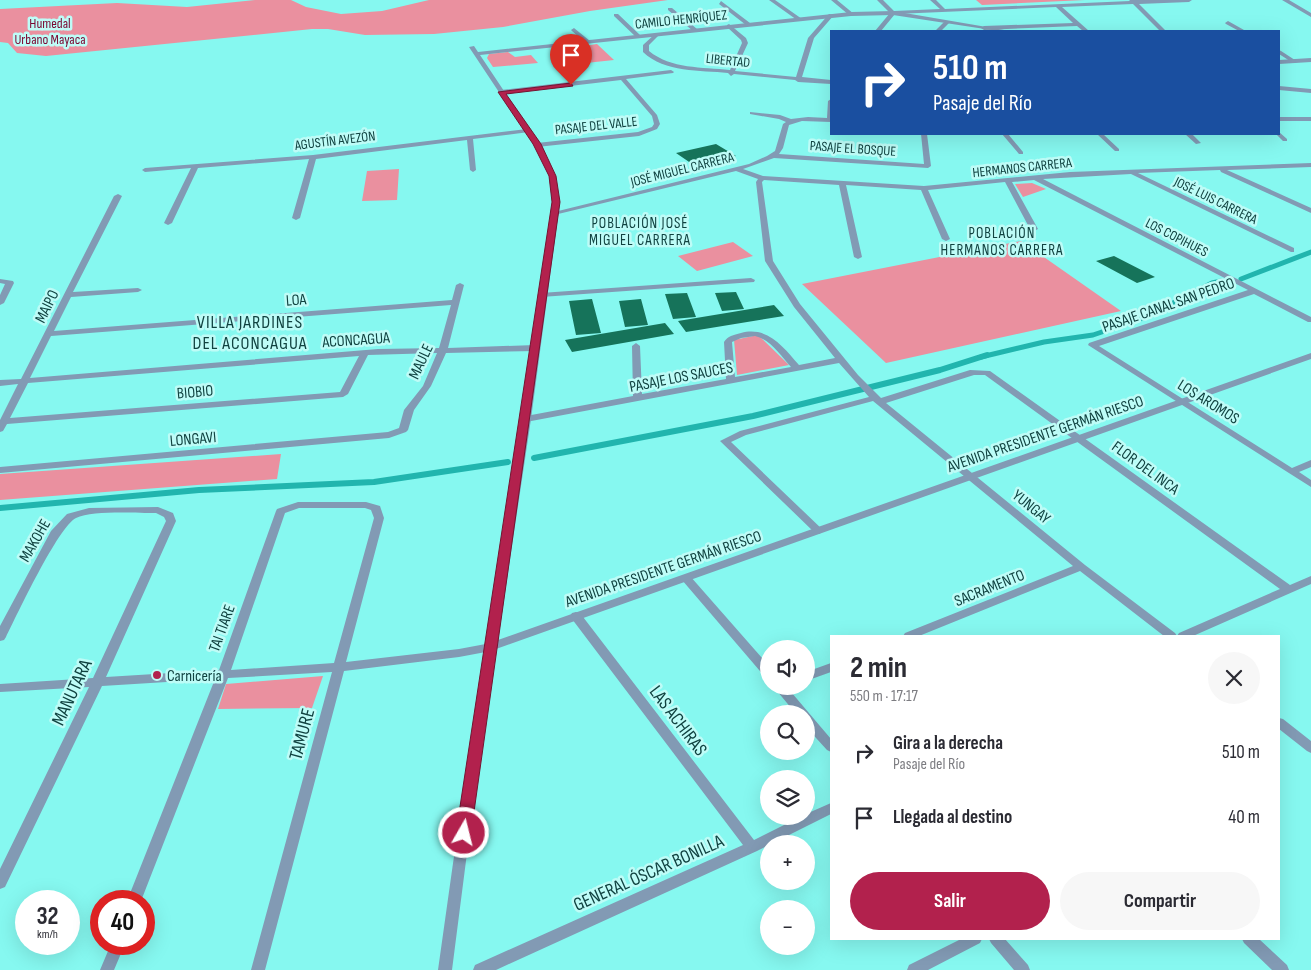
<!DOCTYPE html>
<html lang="es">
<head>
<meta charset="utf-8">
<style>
	:root { --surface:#fff; --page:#f7f7f7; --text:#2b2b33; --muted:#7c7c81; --accent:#b2214d }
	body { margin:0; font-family:"Sofia Sans Condensed",sans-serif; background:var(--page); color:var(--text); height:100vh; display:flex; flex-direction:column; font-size:19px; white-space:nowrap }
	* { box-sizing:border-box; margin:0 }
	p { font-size:16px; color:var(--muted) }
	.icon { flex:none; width:28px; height:28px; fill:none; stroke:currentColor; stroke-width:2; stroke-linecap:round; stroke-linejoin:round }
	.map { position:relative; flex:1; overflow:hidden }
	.sheet { position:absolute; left:830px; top:635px; width:450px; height:305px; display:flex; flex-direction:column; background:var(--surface); border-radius:0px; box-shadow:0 5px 20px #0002 }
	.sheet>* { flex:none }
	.banner { position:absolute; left:830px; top:30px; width:450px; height:105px; border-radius:0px; box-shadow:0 5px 20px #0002; background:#1a4fa0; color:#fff; overflow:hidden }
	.controls { position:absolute; left:760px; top:640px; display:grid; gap:10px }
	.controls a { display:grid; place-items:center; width:55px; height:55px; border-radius:50%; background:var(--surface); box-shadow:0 5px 20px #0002; font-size:25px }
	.speed { position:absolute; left:15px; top:890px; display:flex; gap:10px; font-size:25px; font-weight:700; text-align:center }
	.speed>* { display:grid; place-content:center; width:65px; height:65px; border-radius:50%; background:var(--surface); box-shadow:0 5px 20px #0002; line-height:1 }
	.speed small { font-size:12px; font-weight:400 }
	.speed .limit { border:8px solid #d22; background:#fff; color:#111 }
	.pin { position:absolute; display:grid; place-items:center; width:42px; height:42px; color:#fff; margin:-51px -21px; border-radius:50% 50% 50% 0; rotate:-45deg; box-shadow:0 0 5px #0007 }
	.pin .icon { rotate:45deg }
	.me { position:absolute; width:55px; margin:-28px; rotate:8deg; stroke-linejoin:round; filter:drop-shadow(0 0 4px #0008) }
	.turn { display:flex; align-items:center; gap:18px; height:105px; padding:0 20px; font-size:22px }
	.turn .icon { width:65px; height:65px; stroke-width:2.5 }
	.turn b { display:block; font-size:35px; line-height:42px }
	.round { display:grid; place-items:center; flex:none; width:52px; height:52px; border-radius:26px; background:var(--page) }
	.overview { display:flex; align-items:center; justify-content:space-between; height:85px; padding:0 20px }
	h1 { font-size:30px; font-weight:700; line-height:38px }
	.primary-button { display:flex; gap:10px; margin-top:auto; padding:10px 20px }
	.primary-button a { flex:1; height:58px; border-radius:30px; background:var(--accent); color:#fff; font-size:20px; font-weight:700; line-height:58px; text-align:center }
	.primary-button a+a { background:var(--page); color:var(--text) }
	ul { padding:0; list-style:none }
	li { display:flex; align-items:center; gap:15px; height:65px; padding:0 20px }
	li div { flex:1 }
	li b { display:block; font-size:19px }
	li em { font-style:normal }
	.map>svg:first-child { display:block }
	.green { fill:#ea909f }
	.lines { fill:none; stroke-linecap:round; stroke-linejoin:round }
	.stream-far1 { stroke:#21b5ae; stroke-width:5 }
	.stream { stroke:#21b5ae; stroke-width:6 }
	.building { fill:#16735a }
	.minor { fill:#829ab4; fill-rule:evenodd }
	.tertiary { fill:#829ab4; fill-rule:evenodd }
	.route { fill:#b2214d; stroke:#741532 }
	.poi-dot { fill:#b2214d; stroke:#befcf7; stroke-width:2 }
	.labels { text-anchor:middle; stroke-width:5; stroke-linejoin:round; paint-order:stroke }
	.far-street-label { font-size:14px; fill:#104240; stroke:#befcf7 }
	.far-park-label { font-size:14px; fill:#7a052f; stroke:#befcf7 }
	.far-neighbourhood-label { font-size:15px; letter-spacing:1px; fill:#104240; stroke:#befcf7 }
	.street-label { font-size:16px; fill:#104240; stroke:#befcf7 }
	.poi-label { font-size:16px; fill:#104240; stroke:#befcf7; text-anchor:start }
	.neighbourhood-label { font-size:18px; letter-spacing:1px; fill:#104240; stroke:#befcf7 }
	.near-street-label { font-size:19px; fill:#104240; stroke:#befcf7 }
</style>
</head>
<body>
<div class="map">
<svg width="1311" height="970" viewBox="0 0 1311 970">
	<rect width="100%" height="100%" fill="#86f8f0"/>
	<path class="green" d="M255,0H291L306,7L341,14L382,11L429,0H668L590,11L503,27L434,34L365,35L328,29H312L46,56L17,53L8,43L0,42V9L117,3L187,7Z
		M976,0H1085L982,5Z
		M597,44L614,60L586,63L570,48Z
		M508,52L515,57L531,55L538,63L493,67L487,58L489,54Z
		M399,169L397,200L362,201L367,171Z
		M1032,183L1046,189L1023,197L1015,184Z
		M1021,241L1121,311L886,363L802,284Z
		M733,242L753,256L697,271L678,256Z
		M758,335L789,365L737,375L734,340Z
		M281,454L277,479L0,500V474Z
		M323,676L312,708L218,709L226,684Z"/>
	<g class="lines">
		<path class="stream-far1" d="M1241,279L1311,252
			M981,357L1044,342L1093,335L1146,317L1212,283L1221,281"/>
		<path class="stream" d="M534,458L753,416L940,370L987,355
			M0,508L199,490L374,482L508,462"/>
	</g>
	<path class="building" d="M716,144L736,156L695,166L676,153Z
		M1114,256L1155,277L1137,283L1096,261Z
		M736,292L744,309L722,311L715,293Z
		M687,293L696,317L673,319L665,294Z
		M592,299L601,333L576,335L569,301Z
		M641,299L648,325L625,327L619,301Z
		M774,305L784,316L686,332L678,321Z
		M665,323L674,334L572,352L565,340Z"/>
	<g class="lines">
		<path class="minor" d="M769,0H775L802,19L797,20Z
			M831,0H837L854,14L849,15Z
			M877,0H883L894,11L940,9L930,0H936L945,9L1130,1L1129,0H1192L1189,2L1139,4L1166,31H1160L1133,4L1062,7L1089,31H1083L1077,26L984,30L981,28L984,26L1073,23L1056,7L895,14L881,31H875L890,13Z
			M1282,0H1289L1311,13V17Z
			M721,1L750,23V25H746L719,4Z
			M668,8H672L697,29V31H693L668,10Z
			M614,14H618L640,35V37H636L614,16Z
			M829,14L834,15L814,38L802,77L831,80V84L798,82L795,80L734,74L731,76L728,73C700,70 665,73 643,52V45L656,33L659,35L649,45V51C671,69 702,67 730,70L742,43L741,40L727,27V25L729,24L746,38L748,43L735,71L796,77L808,38Z
			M945,21L950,22L941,31H935Z
			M1228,21L1244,30L1245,31H1239L1226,24L1225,23Z
			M574,28L590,41V43H586L572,31L571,30Z
			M1279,50L1281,51L1298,62L1293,63L1279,54Z
			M671,70L674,72L673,73L626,79L657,115L660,124L657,129L639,136L537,147L534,145L537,143L638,132L652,127L654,124L652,116L621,80L501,94L498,92L501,90Z
			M1279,86L1311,89V93L1279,90Z
			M831,99V122L802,121L789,125L783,148L779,154L924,164L921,134H927L931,166L928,168L774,158L743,169L763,176L924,186L1070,172L1311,163V167L1227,170L1311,208V213L1221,172L1220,170L1138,173L1294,248V252H1291L1131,174L1043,179L1311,317V322H1308L1254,294L1099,346L1292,468L1311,460V467L1299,472L1311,480V487L1088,345L1089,343L1248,290L1034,180L1012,182L1038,229L1034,231L1030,229L1005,182L928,190L950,239L946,241L942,239L921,190L846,185L862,257L858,259L854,257L839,185L764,180L762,182L773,261L800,304L858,375L881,398L970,370L990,371L1290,585L1311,576V584L1193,636H1177L1179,633L1280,589L985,375H974L886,403L1085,565L1175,633L1177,636H1164L1080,571L919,636H903L905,633L1073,566L873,401L746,435L731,442L824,531L819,534L815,533L720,441L740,431L869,397L839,363L526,422L523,421L521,419L526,416L633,396L632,346L636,343L640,346L642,394L726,379L724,342C728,336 733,335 741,333C768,326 783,347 799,365L835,358L794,307L765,261L756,182L758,179L736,171L554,215L550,213L749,164L767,156L775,151L783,124L786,122L779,119L750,114V112L780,115L791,119L808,117L827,118L828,101ZM755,336C771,340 780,355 791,367L735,377L732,342L741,338Z
			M1279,117H1311V121H1279Z
			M527,129L529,130V132L473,139L476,170L473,172L470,170L467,140L316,159L300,218L296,220L292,218L309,159L198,168L172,223L168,225L164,223L191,168L145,172L142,170L145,168L313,155Z
			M1279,132L1287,139V141H1283L1276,134H1279Z
			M1002,134H1008L1023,152V154H1019Z
			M1097,134H1103L1119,149V151H1115Z
			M1185,134H1192L1201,143L1196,144Z
			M118,194L122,196L73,292L138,288L142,290L138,292L71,297L54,331L452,300L456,285L460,283L464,285L448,348L535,345L539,348L535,351L446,353L431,386L414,410L408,430L406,432L389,438L0,473V467L388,432L399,428L404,410L423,386L437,353L368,355L348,394L343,397L7,424L3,431L0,432V420L18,384L0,386V380L21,379L114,196ZM451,305L439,348L378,349L30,378L51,336ZM359,356L340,392L10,418L28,383Z
			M751,278L755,280L754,282L541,297L537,295L541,293Z
			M0,279L13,281L14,283L4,303L0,305V295L5,284L0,283Z
			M298,502H366L380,506L384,518L346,662L459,649L491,643L495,644L497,647L495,650L491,651L459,657L344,671L265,970H251L332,672L228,678L141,901H127L215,679L102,686L5,887L0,889V869L89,687L0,692V684L93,678L166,521L164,517L156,513C136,513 92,510 76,518C58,527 17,615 6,637L4,640L0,641V626L51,531L67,514L89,508L158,507L173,513L176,521L106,677L219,670L276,511L277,509ZM299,508H365L371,510L374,518L334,663L231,670L285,513Z
			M686,574L690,576L769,666V678L765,677L682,580L681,578Z
			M576,612L580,613L754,840L802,816H806V814L831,803V814L757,851L496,970H473L475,965L743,845L572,619L570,616L572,613Z
			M831,663V672L806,681V672Z
			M773,686H786L831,739V752L827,750L806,727V714H796Z
			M1279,718L1283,719L1311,741V753L1307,751L1279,729Z
			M961,939H982L980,943L928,970H907L909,965Z
			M989,939H1005L1028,965L1030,970H1014L991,943Z
			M1242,939H1259L1287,965L1289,970H1272L1244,943Z
			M111,944H125L114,970H100Z"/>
		<path class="tertiary" d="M893,11L1010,31H998L893,15L851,16L480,55L540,145L555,176L560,202L531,419L498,640L1311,353V359L496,649L477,775L452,970H438C473,714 516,458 552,202L549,176L534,145L469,47L474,46L478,52L851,12Z
			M1311,58V62L1279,64V60Z"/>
	</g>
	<path class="route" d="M571,83L573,86L506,94L541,144L556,176L560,202L471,833L469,838L464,839L458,838L456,833L552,202L549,176L533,144L498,92Z"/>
	<circle class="poi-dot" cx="157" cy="675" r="5"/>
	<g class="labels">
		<g class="far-street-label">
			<text transform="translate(681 19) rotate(-6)" y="5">CAMILO HENRÍQUEZ</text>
			<text transform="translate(728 60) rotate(6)" y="5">LIBERTAD</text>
			<text transform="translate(596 125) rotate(-6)" y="5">PASAJE DEL VALLE</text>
			<text transform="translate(335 140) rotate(-7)" y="5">AGUSTÍN AVEZÓN</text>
			<text transform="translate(853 148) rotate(4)" y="5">PASAJE EL BOSQUE</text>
			<text transform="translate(1022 167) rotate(-6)" y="5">HERMANOS CARRERA</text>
			<text transform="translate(682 169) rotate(-14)" y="5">JOSÉ MIGUEL CARRERA</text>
			<text transform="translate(1216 200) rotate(26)" y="5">JOSÉ LUIS CARRERA</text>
			<text transform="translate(1177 237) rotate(27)" y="5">LOS COPIHUES</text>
		</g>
		<g class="far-park-label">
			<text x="50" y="28">Humedal<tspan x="50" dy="16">Urbano Mayaca</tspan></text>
		</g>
		<g class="far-neighbourhood-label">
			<text x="640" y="228">POBLACIÓN JOSÉ<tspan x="640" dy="17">MIGUEL CARRERA</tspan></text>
			<text x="1002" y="238">POBLACIÓN<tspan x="1002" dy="17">HERMANOS CARRERA</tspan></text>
		</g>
		<g class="street-label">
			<text transform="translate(296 299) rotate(-4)" y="6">LOA</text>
			<text transform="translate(1168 304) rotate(-19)" y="6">PASAJE CANAL SAN PEDRO</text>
			<text transform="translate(46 306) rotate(-64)" y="6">MAIPO</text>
			<text transform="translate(356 339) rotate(-4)" y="6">ACONCAGUA</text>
			<text transform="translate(420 361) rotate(-65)" y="6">MAULE</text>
			<text transform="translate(681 376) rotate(-11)" y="6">PASAJE LOS SAUCES</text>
			<text transform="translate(195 391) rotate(-5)" y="6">BIOBIO</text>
			<text transform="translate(1209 401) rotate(32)" y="6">LOS AROMOS</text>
			<text transform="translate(1045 433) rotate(-19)" y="6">AVENIDA PRESIDENTE GERMÁN RIESCO</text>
			<text transform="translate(193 438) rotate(-5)" y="6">LONGAVI</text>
			<text transform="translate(1146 467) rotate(36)" y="6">FLOR DEL INCA</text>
			<text transform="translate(1032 506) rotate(39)" y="6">YUNGAY</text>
			<text transform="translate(34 540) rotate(-60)" y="6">MAKOHE</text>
			<text transform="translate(663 568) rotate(-19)" y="6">AVENIDA PRESIDENTE GERMÁN RIESCO</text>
			<text transform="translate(989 587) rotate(-22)" y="6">SACRAMENTO</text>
			<text transform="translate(221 628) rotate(-70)" y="6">TAI TIARE</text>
		</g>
		<g class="poi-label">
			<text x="167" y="681">Carnicería</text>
		</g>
		<g class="neighbourhood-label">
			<text x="250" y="328">VILLA JARDINES<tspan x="250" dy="21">DEL ACONCAGUA</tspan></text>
		</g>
		<g class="near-street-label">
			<text transform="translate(71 692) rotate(-65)" y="7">MANUTARA</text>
			<text transform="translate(679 720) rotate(53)" y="7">LAS ACHIRAS</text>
			<text transform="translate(301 734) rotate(-75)" y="7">TAMURE</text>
			<text transform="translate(648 872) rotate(-24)" y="7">GENERAL ÓSCAR BONILLA</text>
		</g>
	</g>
</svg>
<div class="controls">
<a><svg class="icon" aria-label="sound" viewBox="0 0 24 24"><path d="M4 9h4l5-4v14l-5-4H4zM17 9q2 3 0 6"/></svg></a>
<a><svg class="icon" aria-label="search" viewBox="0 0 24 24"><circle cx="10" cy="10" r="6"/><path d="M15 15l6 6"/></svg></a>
<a><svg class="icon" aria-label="layers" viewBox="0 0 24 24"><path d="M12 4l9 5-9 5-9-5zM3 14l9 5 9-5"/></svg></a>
<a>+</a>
<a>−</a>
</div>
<div class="speed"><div>32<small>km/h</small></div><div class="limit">40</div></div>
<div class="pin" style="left:571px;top:85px;background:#d93025"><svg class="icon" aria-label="arrive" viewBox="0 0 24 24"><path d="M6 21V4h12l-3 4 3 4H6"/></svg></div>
<svg class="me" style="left:464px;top:833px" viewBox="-20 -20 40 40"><circle r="17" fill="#b2214d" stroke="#fff" stroke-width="3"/><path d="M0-11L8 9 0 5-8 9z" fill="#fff"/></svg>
<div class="banner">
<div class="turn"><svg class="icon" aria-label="right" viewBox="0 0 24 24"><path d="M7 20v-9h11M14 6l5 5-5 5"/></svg><div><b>510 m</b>Pasaje del Río</div></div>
</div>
<section class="sheet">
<div class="overview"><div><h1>2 min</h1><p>550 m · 17:17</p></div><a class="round"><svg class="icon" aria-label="close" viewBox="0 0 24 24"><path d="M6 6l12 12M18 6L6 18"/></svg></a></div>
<ul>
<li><svg class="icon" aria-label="right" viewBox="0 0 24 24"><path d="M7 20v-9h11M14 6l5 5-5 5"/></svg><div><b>Gira a la derecha</b><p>Pasaje del Río</p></div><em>510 m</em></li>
<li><svg class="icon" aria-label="arrive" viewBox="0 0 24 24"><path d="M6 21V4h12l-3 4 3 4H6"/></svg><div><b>Llegada al destino</b></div><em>40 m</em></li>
</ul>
<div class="primary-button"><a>Salir</a><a>Compartir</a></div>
</section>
</div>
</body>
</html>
